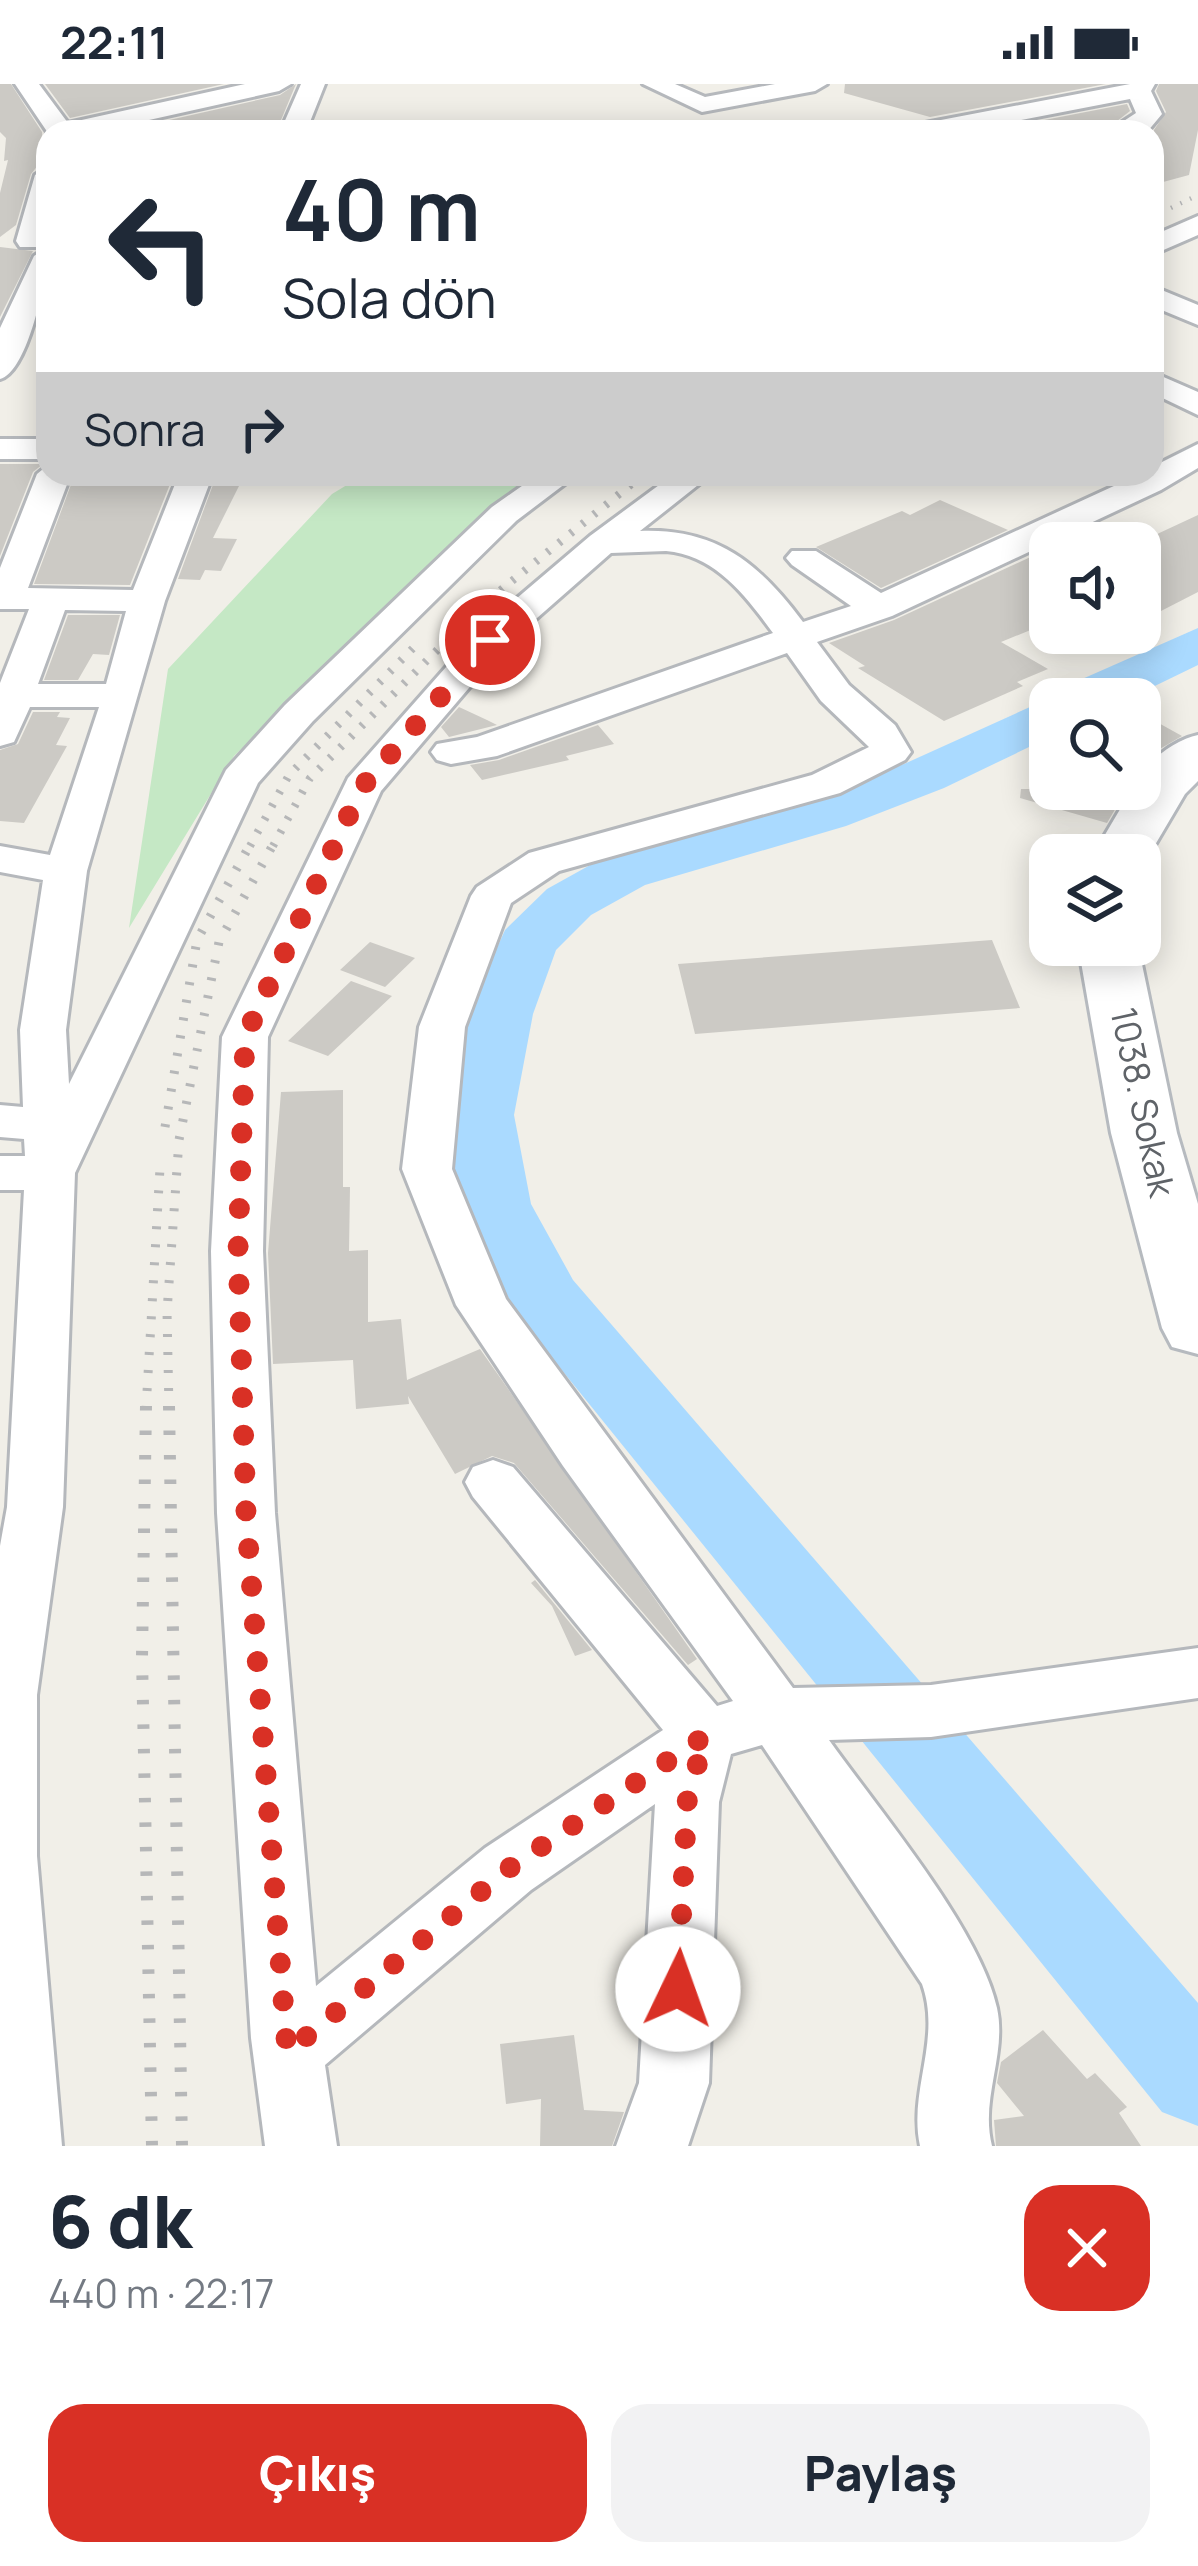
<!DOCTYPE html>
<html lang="tr">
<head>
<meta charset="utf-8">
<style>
	:root { --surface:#fff; --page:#f2f2f3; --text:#1f2937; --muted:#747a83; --accent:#d93025 }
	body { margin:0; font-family:Manrope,sans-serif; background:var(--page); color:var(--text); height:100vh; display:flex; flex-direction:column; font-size:45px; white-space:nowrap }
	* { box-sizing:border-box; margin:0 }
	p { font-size:39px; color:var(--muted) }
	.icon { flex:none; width:66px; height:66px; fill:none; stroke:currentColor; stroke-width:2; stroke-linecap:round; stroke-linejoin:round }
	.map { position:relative; height:2062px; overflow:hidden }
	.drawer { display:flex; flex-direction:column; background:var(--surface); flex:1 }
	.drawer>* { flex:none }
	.top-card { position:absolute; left:36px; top:36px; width:1128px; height:366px; border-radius:36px; box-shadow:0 6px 30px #0003; background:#fff; color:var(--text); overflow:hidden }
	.buttons { position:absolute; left:1029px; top:438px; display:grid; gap:24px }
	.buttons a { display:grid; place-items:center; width:132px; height:132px; border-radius:24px; background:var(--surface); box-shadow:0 6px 30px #0003; font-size:60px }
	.pin { position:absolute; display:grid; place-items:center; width:102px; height:102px; color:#fff; margin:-51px; border:6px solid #fff; border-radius:50%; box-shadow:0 3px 12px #0007 }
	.me { position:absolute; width:132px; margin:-66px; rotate:3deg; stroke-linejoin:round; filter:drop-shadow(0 0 9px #0008) }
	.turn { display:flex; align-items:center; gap:42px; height:252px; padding:0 48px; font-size:54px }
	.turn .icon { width:156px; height:156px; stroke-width:2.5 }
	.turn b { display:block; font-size:84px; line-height:102px }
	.then { display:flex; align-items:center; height:114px; padding:0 48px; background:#0003; gap:24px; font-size:45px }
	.round { display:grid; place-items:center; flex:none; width:126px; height:126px; border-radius:36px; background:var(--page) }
	.head { display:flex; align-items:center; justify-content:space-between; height:204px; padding:0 48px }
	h1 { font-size:72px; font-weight:800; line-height:90px }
	.cta { display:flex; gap:24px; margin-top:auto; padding:24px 48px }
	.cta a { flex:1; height:138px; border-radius:36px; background:var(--accent); color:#fff; font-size:48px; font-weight:800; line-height:138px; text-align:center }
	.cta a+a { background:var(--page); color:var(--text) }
	.status { display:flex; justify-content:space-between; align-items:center; height:84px; padding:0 60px; background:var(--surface); direction:ltr }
	.status svg { height:33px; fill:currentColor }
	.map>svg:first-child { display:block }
	.green { fill:#c5e8c5 }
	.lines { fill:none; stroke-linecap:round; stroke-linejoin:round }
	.river { fill:#aadaff; fill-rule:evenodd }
	.building { fill:#cccac5 }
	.street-casing { stroke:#b5b8bc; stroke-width:6 }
	.secondary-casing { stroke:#b6babf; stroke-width:6 }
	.street { fill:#fff; fill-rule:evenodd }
	.secondary { fill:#fff; fill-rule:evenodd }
	.rail-far3 { stroke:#b6b7b8; stroke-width:4.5; stroke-dasharray:1.5 9; stroke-linecap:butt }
	.rail-far2 { stroke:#b6b7b8; stroke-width:8; stroke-dasharray:3 12; stroke-linecap:butt }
	.rail-far1 { stroke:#b6b7b8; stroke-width:9; stroke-dasharray:3 15; stroke-linecap:butt }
	.rail { stroke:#b6b7b8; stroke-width:12; stroke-dasharray:4.5 20; stroke-linecap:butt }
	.route { stroke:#d93025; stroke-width:21; stroke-dasharray:0 37.8 }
	.labels { text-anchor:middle; stroke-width:10; stroke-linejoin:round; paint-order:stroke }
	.street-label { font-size:36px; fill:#5f6368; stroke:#fff }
</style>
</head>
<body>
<div class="status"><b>22:11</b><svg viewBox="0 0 49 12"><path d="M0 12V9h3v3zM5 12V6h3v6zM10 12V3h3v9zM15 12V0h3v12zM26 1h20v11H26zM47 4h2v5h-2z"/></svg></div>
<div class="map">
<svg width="1198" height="2062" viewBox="0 0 1198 2062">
	<rect width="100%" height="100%" fill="#f1efe8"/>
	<path class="green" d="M365,390H548L494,428L234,672L129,844L168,585L332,410Z"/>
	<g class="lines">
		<path class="river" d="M1198,544V581L1128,615H1056L1064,603Z
			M1050,614V653L944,704L846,742L645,801L591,831L556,866L533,930L514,1031L531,1120L573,1196L1198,1919V2042L1162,2028L518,1232L459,1120L446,1031L467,930L505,846L547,805L601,775L804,716L904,680Z"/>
	</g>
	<path class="building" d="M0,0H11L42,48L43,75L31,90L16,141L0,153V109L8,76L4,77L6,54L0,48Z
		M45,0H224L70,34Z
		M296,0L276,48H116L280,11Z
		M845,0H1106L930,33L844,9Z
		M1159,0H1198V46L1189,91L1152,101V49L1166,28L1156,7Z
		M1127,20L1130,27L1103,48H983Z
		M0,163L33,167L0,233Z
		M0,380H43L33,388L0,472Z
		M75,390H174L130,501L34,500Z
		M217,390H245L213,454L237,455L221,487L205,486L200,496L178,495Z
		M940,416L1008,446L881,504L816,463L902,427L910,431Z
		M1198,431V508L1161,527L1140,518V458Z
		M1050,464V538L1001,558L1048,585L1017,598L1023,602L944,637L858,584L865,582L829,559L894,536Z
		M68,531H120L109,571L93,570L78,596H44Z
		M459,623L487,636L497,641L449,653L441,643Z
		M33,628H60L57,633L70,634L56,661L67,662L24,739L0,737V666L18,660Z
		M1155,637L1182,652L1158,666L1140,688V645Z
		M598,641L614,660L566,672L569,676L482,696L470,681L499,676Z
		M1021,705H1127L1107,739L1020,714Z
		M992,856L1020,924L695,950L678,880Z
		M370,858L415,874L385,903L340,886Z
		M351,897L392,912L328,972L288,957Z
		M343,1006V1103H350L349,1167L368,1166V1238L401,1235L407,1296L480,1265L697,1575L688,1581L514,1379L492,1372L455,1390L408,1312L409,1320L356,1325L353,1276L273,1280L268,1169L281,1008Z
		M535,1496L592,1566L575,1572L552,1522L531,1499Z
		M1043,1946L1087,1995L1095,1989L1127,2023L1119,2029L1141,2062H996L994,2036L1024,2032L997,1999L1001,1978Z
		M574,1951L584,2026L624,2028L612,2062H540L541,2015L506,2020L500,1960Z"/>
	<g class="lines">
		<g class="street-casing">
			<path id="street" d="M15,0H39L68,39L245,0H291L279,7L95,48L48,49Z
				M301,0H325L306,48H280Z
				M643,0H675L705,13L775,0H827L815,7L702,28Z
				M1130,0H1155L1151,7L1162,30L1147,48H1107L1136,29L1130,15L959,48H907L920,40Z
				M48,83L44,157L40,163H20L16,157L35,91Z
				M1198,132V151L1152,171V152Z
				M48,163C48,191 28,288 0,295V244L34,172Z
				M1152,202L1198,221V241L1152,222Z
				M1152,288L1198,308V331L1152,309Z
				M0,355H48V375H0Z
				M1198,360V384L1161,406L892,532L817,558L849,601L895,641L911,668L905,676L840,709L559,787L511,819L465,943L452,1085L506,1215L793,1604L931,1601L1198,1564V1614L931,1653L829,1656C878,1725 980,1845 997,1924C1007,1971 980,2014 992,2062H920C908,2006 942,1956 922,1900L762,1661L731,1670L719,1718L709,1999L688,2062H616L639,1999L655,1720L531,1806L325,1981L337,2062H265L251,1954L217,1429L211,1167L222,953L348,694L477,548L590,452L674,390H712L640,447C717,444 760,480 803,538L851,522L792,481L786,474L792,467H816L881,509L1140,390H1152V383ZM666,467C715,471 746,512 773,549L477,653L437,660L431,668L437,676L451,680L497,672L787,569L821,617L869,663L812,691L529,769L477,803L471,812L419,943L402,1085L456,1221L563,1382L733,1617L717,1622L513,1383L493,1376L473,1383L465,1398L473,1413L663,1646L485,1764L316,1902L275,1429L263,1167L268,953L381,707L503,564L611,469Z
				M48,381V390H71L28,504L133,506L179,390H213L165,517L87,787L66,946L69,1000L226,686L285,621L492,423L539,390H578L516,437L313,637L258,699L75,1089L63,1423L37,1611V1772L62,2062H0V1462L7,1423L24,1106H0V1072H25L24,1055L0,1053V1021L23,1023L20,946L43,796L0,788V762L50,771L99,623H30L14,658L0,662V599L29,525H0V484L37,390ZM65,526L126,527L106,600H38Z"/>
		</g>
		<g class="secondary-casing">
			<path id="secondary" d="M1198,651V697L1185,710L1142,783L1140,771H1093L1132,705H1140C1140,679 1175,656 1198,651Z
				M1078,861H1138L1177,1049L1198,1120V1270L1172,1263L1162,1244L1111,1049Z"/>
		</g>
		<use href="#street" class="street"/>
		<use href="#secondary" class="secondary"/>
		<path class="rail-far3" d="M1152,133L1198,111"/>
		<path class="rail-far2" d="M250,762L289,691L419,558
			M273,762L310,694L481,522L644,390"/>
		<path class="rail-far1" d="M165,1043L197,856L251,759
			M146,1325L160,1084
			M169,1325L167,1228L179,1056L219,858L274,759"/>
		<path class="rail" d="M146,1322L142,1573L152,2062
			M169,1322L182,2062"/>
	</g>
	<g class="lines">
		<path class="route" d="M490,556L362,703L245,953L238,1167L246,1429L286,1954L288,1968L508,1785L705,1652L687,1718L678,1905"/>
	</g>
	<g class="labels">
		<g class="street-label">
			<text transform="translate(1143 1018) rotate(78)" y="13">1038. Sokak</text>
		</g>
	</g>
</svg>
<div class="buttons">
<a><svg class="icon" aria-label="sound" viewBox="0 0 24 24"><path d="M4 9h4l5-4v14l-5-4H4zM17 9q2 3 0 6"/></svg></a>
<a><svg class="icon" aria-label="search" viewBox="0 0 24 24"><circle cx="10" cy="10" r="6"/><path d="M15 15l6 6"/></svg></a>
<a><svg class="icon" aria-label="layers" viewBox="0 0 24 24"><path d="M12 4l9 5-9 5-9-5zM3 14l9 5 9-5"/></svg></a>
</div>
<div class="pin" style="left:490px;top:556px;background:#d93025"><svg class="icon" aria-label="arrive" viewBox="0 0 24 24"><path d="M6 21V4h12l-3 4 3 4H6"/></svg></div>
<svg class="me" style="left:678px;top:1905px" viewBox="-20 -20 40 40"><circle r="19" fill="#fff"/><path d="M0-13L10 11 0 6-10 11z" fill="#d93025"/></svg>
<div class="top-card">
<div class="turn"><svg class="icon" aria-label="left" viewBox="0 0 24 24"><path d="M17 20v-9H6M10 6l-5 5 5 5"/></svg><div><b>40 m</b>Sola dön</div></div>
<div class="then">Sonra<svg class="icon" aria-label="right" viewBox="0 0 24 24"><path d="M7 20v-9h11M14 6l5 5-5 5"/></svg></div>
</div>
</div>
<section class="drawer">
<div class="head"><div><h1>6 dk</h1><p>440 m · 22:17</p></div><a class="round" style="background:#d93025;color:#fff"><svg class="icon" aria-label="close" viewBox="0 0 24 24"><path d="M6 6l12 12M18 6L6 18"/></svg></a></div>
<div class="cta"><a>Çıkış</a><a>Paylaş</a></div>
</section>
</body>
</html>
